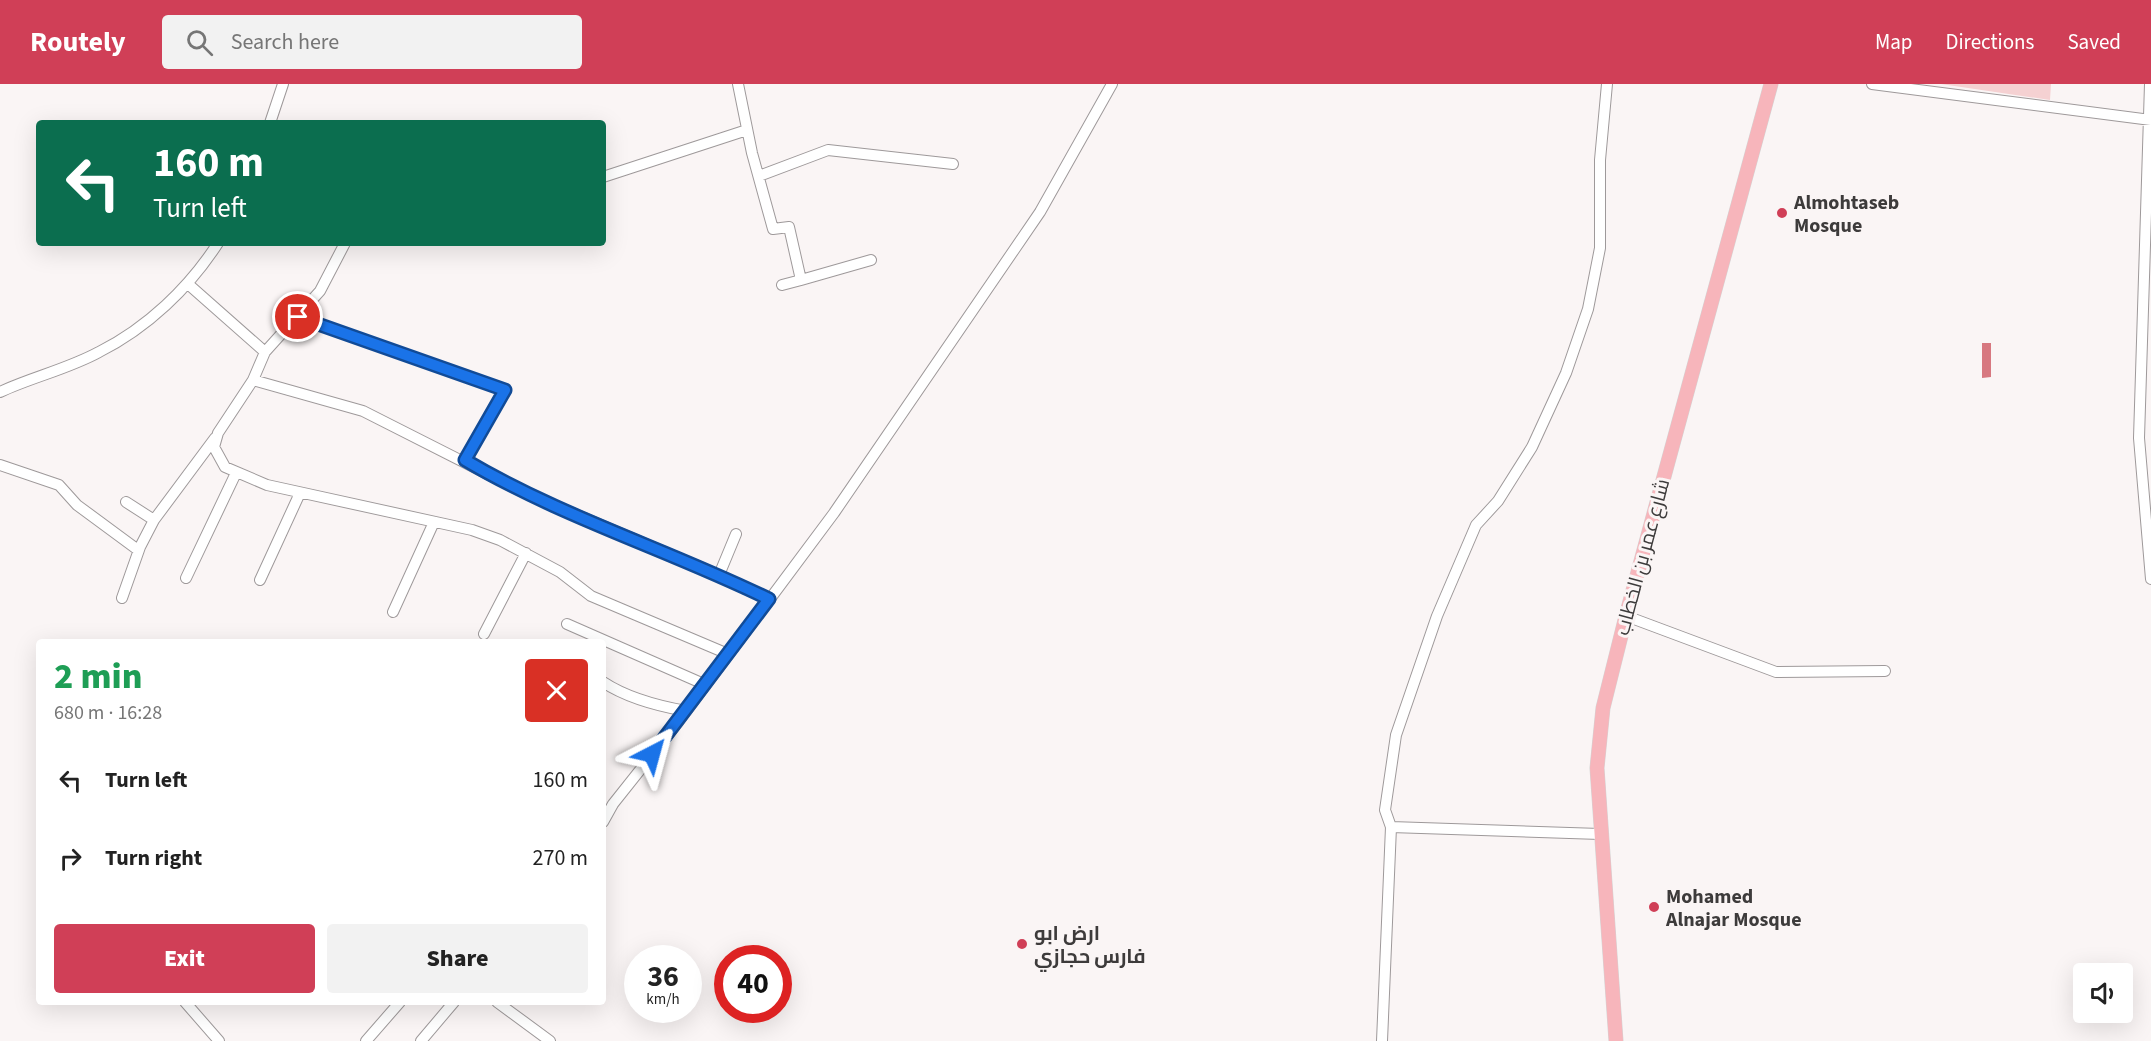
<!DOCTYPE html>
<html lang="en">
<head>
<meta charset="utf-8">
<style>
	:root { --surface:#fff; --page:#f2f2f2; --text:#222; --muted:#767676; --accent:#d03f57 }
	body { margin:0; font-family:"Source Sans 3",Cairo,sans-serif; background:var(--page); color:var(--text); height:100vh; display:flex; flex-direction:column; font-size:22px; white-space:nowrap }
	* { box-sizing:border-box; margin:0 }
	p { font-size:20px; color:var(--muted) }
	.icon { flex:none; width:33px; height:33px; fill:none; stroke:currentColor; stroke-width:2; stroke-linecap:round; stroke-linejoin:round }
	.map { position:relative; flex:1; overflow:hidden }
	.side { position:absolute; left:36px; top:555px; width:570px; height:366px; display:flex; flex-direction:column; background:var(--surface); border-radius:6px; box-shadow:0 6px 24px #0002 }
	.side>* { flex:none }
	.banner { position:absolute; left:36px; top:36px; width:570px; height:126px; border-radius:6px; box-shadow:0 6px 24px #0002; background:#0b6e4f; color:#fff; overflow:hidden }
	.fabs { position:absolute; left:2073px; top:879px; display:grid; gap:12px }
	.fabs a { display:grid; place-items:center; width:60px; height:60px; border-radius:6px; background:var(--surface); box-shadow:0 6px 24px #0002; font-size:30px }
	.speed { position:absolute; left:624px; top:861px; display:flex; gap:12px; font-size:30px; font-weight:700; text-align:center }
	.speed>* { display:grid; place-content:center; width:78px; height:78px; border-radius:50%; background:var(--surface); box-shadow:0 6px 24px #0002; line-height:1 }
	.speed small { font-size:15px; font-weight:400 }
	.speed .limit { border:9px solid #d22; background:#fff; color:#111 }
	.pin { position:absolute; display:grid; place-items:center; width:51px; height:51px; color:#fff; margin:-26px; border:3px solid #fff; border-radius:50%; box-shadow:0 2px 6px #0007 }
	.me { position:absolute; width:66px; margin:-33px; rotate:39deg; stroke-linejoin:round; filter:drop-shadow(0 0 4px #0008) }
	.turn { display:flex; align-items:center; gap:21px; height:126px; padding:0 18px; font-size:27px }
	.turn .icon { width:78px; height:78px; stroke-width:2.5 }
	.turn b { display:block; font-size:42px; line-height:51px }
	.round { display:grid; place-items:center; flex:none; width:63px; height:63px; border-radius:6px; background:var(--page) }
	.summary { display:flex; align-items:center; justify-content:space-between; height:102px; padding:0 18px }
	h1 { font-size:36px; font-weight:800; line-height:45px; color:#1e9e55 }
	.cta { display:flex; gap:12px; margin-top:auto; padding:12px 18px }
	.cta a { flex:1; height:69px; border-radius:6px; background:var(--accent); color:#fff; font-size:24px; font-weight:800; line-height:69px; text-align:center }
	.cta a+a { background:var(--page); color:var(--text) }
	ul { padding:0; list-style:none }
	li { display:flex; align-items:center; gap:18px; height:78px; padding:0 18px }
	li div { flex:1 }
	li b { display:block; font-size:22px }
	li em { font-style:normal }
	header { display:flex; align-items:center; gap:36px; box-sizing:border-box; height:84px; padding:0 30px; background:var(--accent); color:#fff }
	header strong { font-size:28px }
	nav { display:flex; gap:33px; margin-inline-start:auto; font-size:21px }
	.search { width:420px; height:54px; background:var(--page); display:flex; align-items:center; gap:15px; box-sizing:border-box; padding:0 21px; border-radius:6px; color:var(--muted); font-size:22px }
	.map>svg:first-child { display:block }
	.green { fill:#f5d1d2 }
	.water { fill:#d77880 }
	.lines { fill:none; stroke-linecap:round; stroke-linejoin:round }
	.minor-casing { stroke:#9e999a; stroke-width:12 }
	.major-casing { stroke:#d4d4d4; stroke-width:15 }
	.minor { stroke:#fff; stroke-width:10 }
	.major { stroke:#f7b5bb; stroke-width:14 }
	.route-casing { stroke:#114b97; stroke-width:15 }
	.route { stroke:#1a73e8; stroke-width:10 }
	.poi-dot { fill:#d03f57; stroke:#faf5f5; stroke-width:2 }
	.labels { text-anchor:middle; stroke-width:6; stroke-linejoin:round; paint-order:stroke }
	.poi-label { font-size:20px; font-weight:bold; fill:#3d3b3b; stroke:#faf5f5; text-anchor:start }
	.street-label { font-size:20px; fill:#3d3b3b; stroke:#faf5f5 }
</style>
</head>
<body>
<header>
<strong>Routely</strong>
<div class="search"><svg class="icon" aria-label="search" viewBox="0 0 24 24"><circle cx="10" cy="10" r="6"/><path d="M15 15l6 6"/></svg>Search here</div>
<nav><a>Map</a><a>Directions</a><a>Saved</a></nav>
</header>
<div class="map">
<svg width="2151" height="957" viewBox="0 0 2151 957">
	<rect width="100%" height="100%" fill="#faf5f5"/>
	<path class="green" d="M1941,0H2051L2050,16Z"/>
	<path class="water" d="M1982,259H1991V293L1982,294Z"/>
	<g class="lines">
		<g class="minor-casing">
			<path id="minor" d="M738,0L752,69L773,145L789,143L801,196L782,201
				M1872,0L2151,36
				M2150,0L2139,354L2151,495
				M270,39L283,0
				M759,92L828,66L953,80
				M603,93L747,46
				M345,159L320,207L265,268L253,296L218,349L214,363L225,383L267,401L472,446L500,456L560,488L591,512L728,570
				M801,196L871,176
				M188,200L265,268
				M298,233L505,306L465,376
				M253,296L363,327L523,408L719,491L769,515
				M0,308C32,293 68,285 99,268C147,244 189,204 218,159
				M0,381L59,401L77,421L138,466
				M126,418L154,436
				M719,491L736,450
				M186,494L236,389
				M260,496L300,409
				M122,514L140,463L154,436L215,354
				M393,528L434,438
				M1626,532L1776,588L1885,587
				M567,540L706,601
				M484,550L526,469
				M603,598C627,614 658,622 686,627
				M603,738L613,720L679,637L834,429L1040,128L1112,0
				M1391,743L1600,750
				M185,918L219,957
				M497,918L550,957
				M366,957L400,918
				M421,957L454,918
				M1382,957L1391,743L1385,726L1396,651L1437,532L1476,441L1498,417L1532,363L1566,289L1588,225L1600,164V76L1607,0"/>
		</g>
		<g class="major-casing">
			<path id="major" d="M1616,957L1597,684L1603,624L1626,532L1771,0"/>
		</g>
		<use href="#minor" class="minor"/>
		<use href="#major" class="major"/>
	</g>
	<g class="lines">
		<g class="route-casing">
			<path id="route" d="M298,233L505,306L465,376C561,433 669,466 769,515L652,670"/>
		</g>
		<use href="#route" class="route"/>
	</g>
	<g class="poi-dot">
		<circle cx="1782" cy="129" r="6"/>
		<circle cx="1654" cy="823" r="6"/>
		<circle cx="1022" cy="860" r="6"/>
	</g>
	<g class="labels">
		<g class="poi-label">
			<text x="1794" y="125">Almohtaseb<tspan x="1794" dy="23">Mosque</tspan></text>
			<text x="1666" y="819">Mohamed<tspan x="1666" dy="23">Alnajar Mosque</tspan></text>
			<text x="1034" y="856">ارض ابو<tspan x="1034" dy="23">فارس حجازي</tspan></text>
		</g>
		<g class="street-label">
			<text transform="translate(1642 473) rotate(-75)" y="7">شارع عمر بن الخطاب</text>
		</g>
	</g>
</svg>
<div class="fabs">
<a><svg class="icon" aria-label="sound" viewBox="0 0 24 24"><path d="M4 9h4l5-4v14l-5-4H4zM17 9q2 3 0 6"/></svg></a>
</div>
<div class="speed"><div>36<small>km/h</small></div><div class="limit">40</div></div>
<div class="pin" style="left:298px;top:233px;background:#d93025"><svg class="icon" aria-label="arrive" viewBox="0 0 24 24"><path d="M6 21V4h12l-3 4 3 4H6"/></svg></div>
<svg class="me" style="left:652px;top:670px" viewBox="-20 -20 40 40"><path d="M0-17L14 15 0 8-14 15z" fill="#1a73e8" stroke="#fff" stroke-width="4"/></svg>
<div class="banner">
<div class="turn"><svg class="icon" aria-label="left" viewBox="0 0 24 24"><path d="M17 20v-9H6M10 6l-5 5 5 5"/></svg><div><b>160 m</b>Turn left</div></div>
</div>
<section class="side">
<div class="summary"><div><h1>2 min</h1><p>680 m · 16:28</p></div><a class="round" style="background:#d93025;color:#fff"><svg class="icon" aria-label="close" viewBox="0 0 24 24"><path d="M6 6l12 12M18 6L6 18"/></svg></a></div>
<ul>
<li><svg class="icon" aria-label="left" viewBox="0 0 24 24"><path d="M17 20v-9H6M10 6l-5 5 5 5"/></svg><div><b>Turn left</b></div><em>160 m</em></li>
<li><svg class="icon" aria-label="right" viewBox="0 0 24 24"><path d="M7 20v-9h11M14 6l5 5-5 5"/></svg><div><b>Turn right</b></div><em>270 m</em></li>
</ul>
<div class="cta"><a>Exit</a><a>Share</a></div>
</section>
</div>
</body>
</html>
